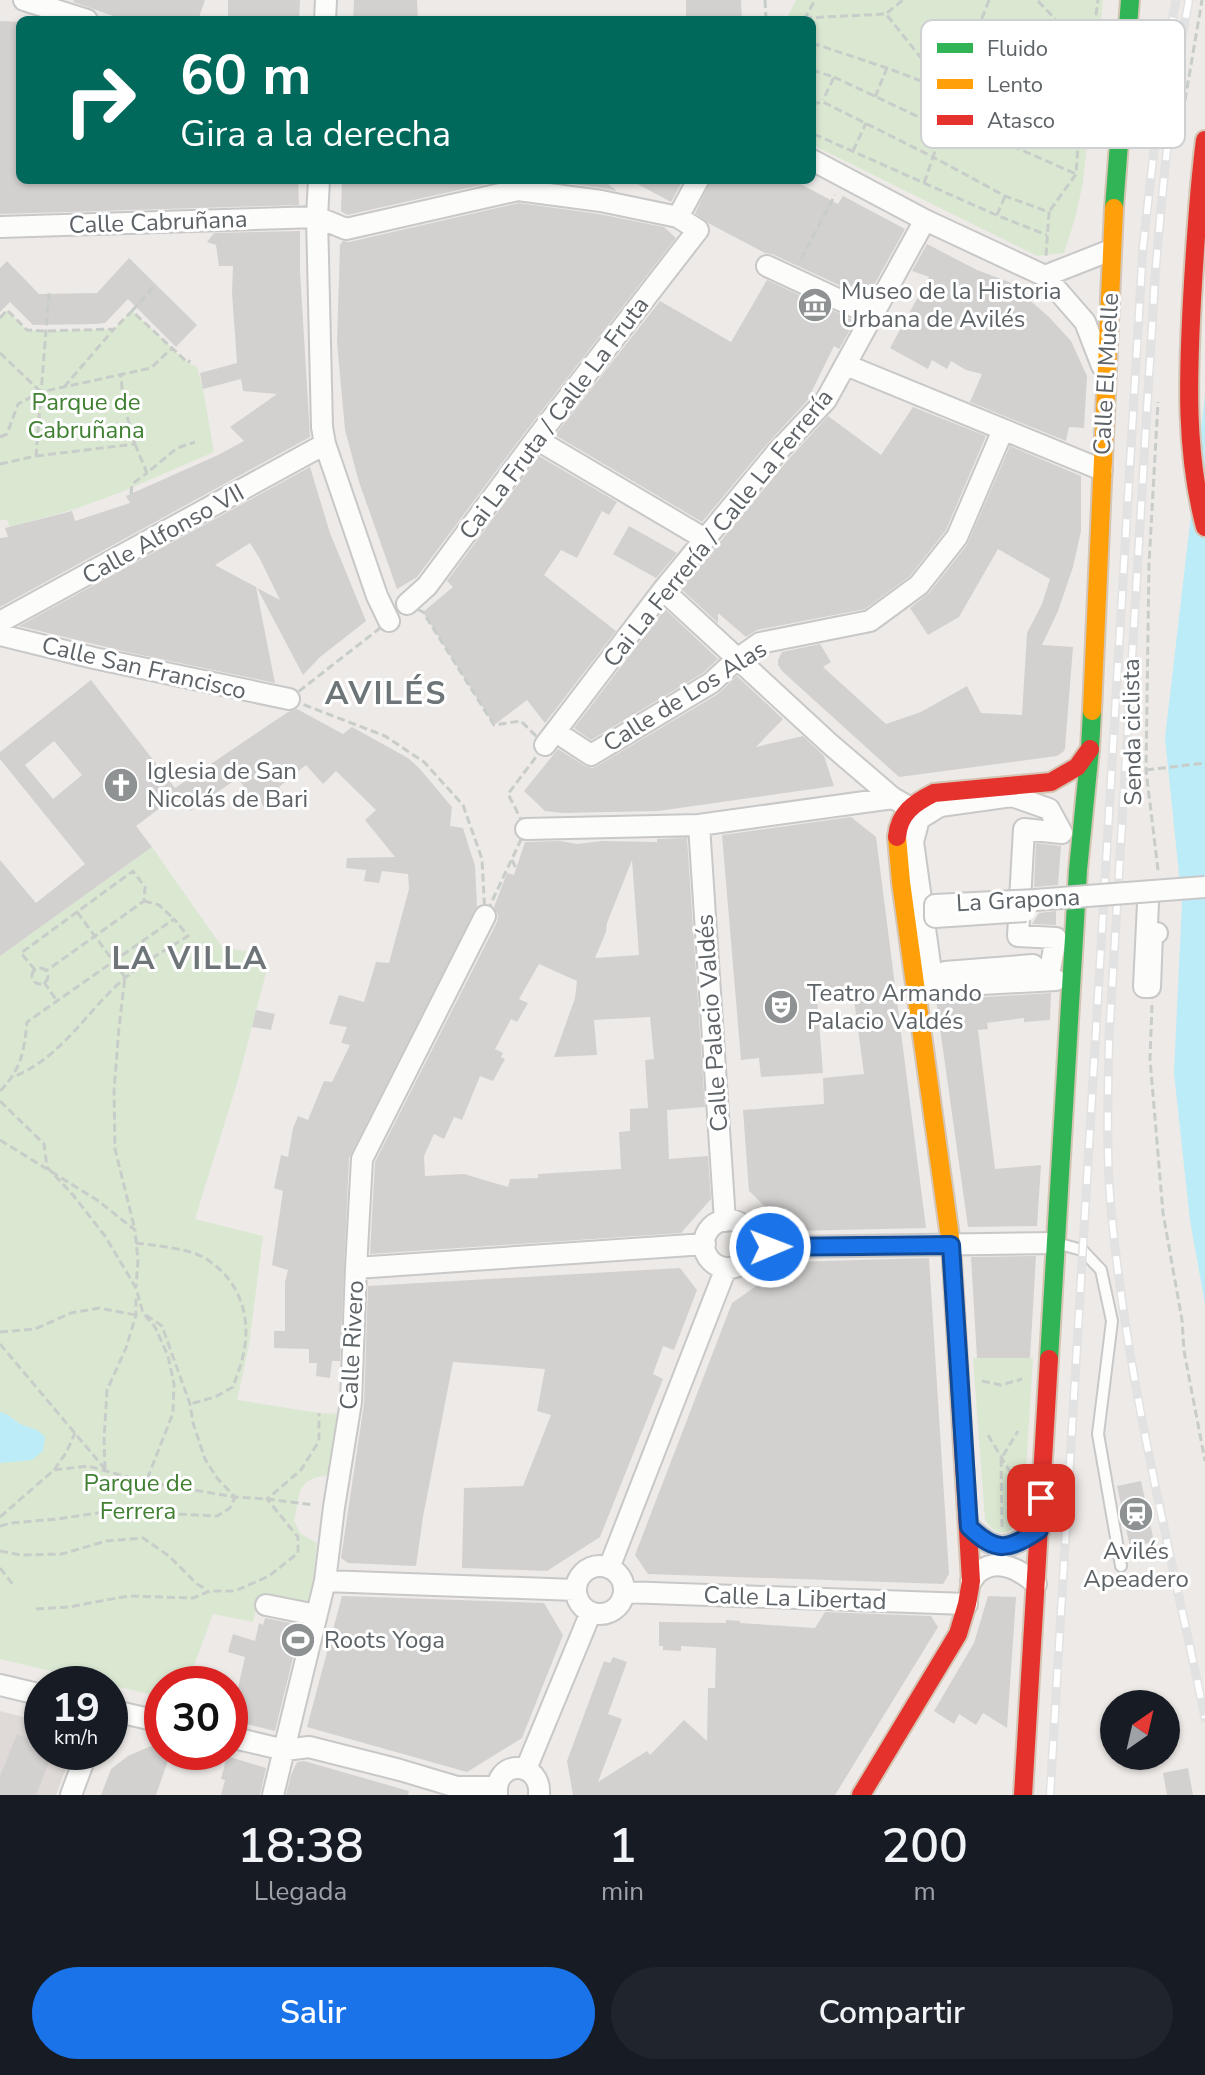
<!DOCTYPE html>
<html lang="es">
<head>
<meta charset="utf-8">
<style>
	:root { --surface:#171b24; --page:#20242c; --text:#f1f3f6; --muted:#9ea1a6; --accent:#1a73e8 }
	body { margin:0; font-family:"Nunito Sans",sans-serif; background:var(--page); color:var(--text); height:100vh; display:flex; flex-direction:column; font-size:30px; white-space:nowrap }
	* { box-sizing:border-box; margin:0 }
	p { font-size:26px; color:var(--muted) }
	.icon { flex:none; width:44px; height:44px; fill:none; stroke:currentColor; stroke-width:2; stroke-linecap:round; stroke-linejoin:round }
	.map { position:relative; height:1795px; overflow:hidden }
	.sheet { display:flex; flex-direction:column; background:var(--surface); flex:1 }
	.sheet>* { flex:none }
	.guide { position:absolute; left:16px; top:16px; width:800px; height:168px; border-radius:12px; box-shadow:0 2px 6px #0004; background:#00695c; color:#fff; overflow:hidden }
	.needle { width:52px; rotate:34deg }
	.tools { position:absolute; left:1100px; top:1690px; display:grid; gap:16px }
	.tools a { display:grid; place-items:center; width:80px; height:80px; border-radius:50%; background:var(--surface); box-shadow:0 2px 6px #0004; font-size:40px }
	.speed { position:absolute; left:24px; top:1666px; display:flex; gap:16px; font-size:40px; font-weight:700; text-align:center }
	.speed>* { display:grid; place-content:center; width:104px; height:104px; border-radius:50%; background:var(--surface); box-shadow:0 2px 6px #0004; line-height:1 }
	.speed small { font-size:20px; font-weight:400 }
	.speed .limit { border:12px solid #d22; background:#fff; color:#111 }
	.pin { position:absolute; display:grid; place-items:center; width:68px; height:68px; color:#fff; margin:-34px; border-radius:16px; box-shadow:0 4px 12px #0006 }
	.me { position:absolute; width:88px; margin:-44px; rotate:89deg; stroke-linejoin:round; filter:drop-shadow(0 0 6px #0008) }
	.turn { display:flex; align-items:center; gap:28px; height:168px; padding:0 32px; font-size:36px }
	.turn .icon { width:104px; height:104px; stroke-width:2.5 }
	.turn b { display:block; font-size:56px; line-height:68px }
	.eta { display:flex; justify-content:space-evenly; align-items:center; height:136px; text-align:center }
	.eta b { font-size:48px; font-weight:600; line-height:56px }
	.primary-button { display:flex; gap:16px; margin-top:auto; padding:16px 32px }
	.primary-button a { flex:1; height:92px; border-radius:48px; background:var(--accent); color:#fff; font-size:32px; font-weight:600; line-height:92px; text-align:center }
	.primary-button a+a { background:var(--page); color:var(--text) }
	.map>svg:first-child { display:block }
	.education { fill:#dfdad7 }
	.green { fill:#dae8d2 }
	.water { fill:#bbecf8 }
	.building { fill:#d3d1d0; fill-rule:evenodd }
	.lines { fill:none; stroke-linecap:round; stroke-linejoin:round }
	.lane-casing { stroke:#c9c8c8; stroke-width:14 }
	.street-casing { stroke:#c9c8c8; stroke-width:24 }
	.fast-casing { stroke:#d5c5b5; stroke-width:22 }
	.slow-casing { stroke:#d5c5b5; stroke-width:22 }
	.jam-casing { stroke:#d5c5b5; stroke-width:22 }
	.path { stroke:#c8cdc9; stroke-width:3; stroke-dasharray:8 4; stroke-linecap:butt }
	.lane { stroke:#fcfcfb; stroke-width:10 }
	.street { stroke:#fcfcfb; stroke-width:20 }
	.fast { stroke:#30b455; stroke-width:18 }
	.slow { stroke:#ff9f0a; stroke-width:18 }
	.jam { stroke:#e5322d; stroke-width:18 }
	.rail-casing { stroke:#e2e2e2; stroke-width:9 }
	.rail { stroke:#fff; stroke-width:6; stroke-dasharray:18; stroke-linecap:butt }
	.street-bridge-casing { stroke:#c9c8c8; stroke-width:24; stroke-linecap:butt }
	.street-bridge { stroke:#fcfcfb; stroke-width:20 }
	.route-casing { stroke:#114b97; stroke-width:20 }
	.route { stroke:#1a73e8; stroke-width:14 }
	.labels { text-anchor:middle; stroke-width:6; stroke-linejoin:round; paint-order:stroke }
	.street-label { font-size:24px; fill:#5d6366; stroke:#fff }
	.poi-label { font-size:24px; fill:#5d6366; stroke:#fff; text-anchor:start }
	.park-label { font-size:24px; fill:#418032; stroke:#fff }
	.district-label { font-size:32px; font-weight:bold; letter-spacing:2px; fill:#6e7578; stroke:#fff }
	.key { fill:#fff; stroke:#ced0d1; stroke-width:2 }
	.key-label { font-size:22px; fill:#5d6366 }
</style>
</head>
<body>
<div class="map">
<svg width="1205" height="1795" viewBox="0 0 1205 1795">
	<rect width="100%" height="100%" fill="#edeae7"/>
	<path class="education" d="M0,1711L42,1722V1752H72L56,1795H0Z"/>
	<path class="green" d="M796,0H1103L1083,182L1076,215L1064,253L1037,256L819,148L812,141V20H786Z
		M7,310L27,330L46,331L114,329L132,311L188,363L197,367L203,389L214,452L124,491L75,509L10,527L7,520H0V318Z
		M152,847L222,947L263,954L266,973L238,1080L195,1219L263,1236L249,1345L237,1400L319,1413L340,1414L329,1475C294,1479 301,1494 294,1521L301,1534L317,1543L310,1607L260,1596L253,1622L213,1614L187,1684H162V1697L0,1659V956Z
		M973,1358H1033L1023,1515C1012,1534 1000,1541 985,1520Z"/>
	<path class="water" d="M1205,395V1304L1190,1220L1174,1073L1182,903L1165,738Z
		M0,1412C9,1414 12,1419 19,1423C30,1430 35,1426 45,1437L43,1451L32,1460L0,1463Z"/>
	<path class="building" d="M74,0H205L198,20H125L73,2Z
		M228,0H300L299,20H228Z
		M354,0H417L418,20H353Z
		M686,0H741L742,20H686Z
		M0,21L20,22V180H298L299,205L0,214Z
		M342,180H503L347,215L341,211Z
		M542,180H603L617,191L603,188Z
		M630,180H683L671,202Z
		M711,180H793L838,204L843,196L905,229L867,298L772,254L765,253L708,223L695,213Z
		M519,203L599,214L664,227L676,238L526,431L417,577L397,589L359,482L345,430L337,342L340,245L343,241L349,242Z
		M300,231V271L310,437L0,607V538L8,537L5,528L72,511L75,521L130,503L126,496L218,455L244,441L230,427L277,394L243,391L241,379L203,389L200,373L237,363L232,293L233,266H219L216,245L207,242L214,233Z
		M927,244L977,270L1009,282L1049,317L1071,341L1087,376L1084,428L1069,427L1066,441L970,402L982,374L966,370L951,361L947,369L932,360L928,369L890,348L929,277L912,271Z
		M129,258L197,325L176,347L128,299L105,323L96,324L33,325L10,302L0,312V268L7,261L39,294L97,293Z
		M767,280L855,321L839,349L834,346L807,401L767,444L702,522L555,435L660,301L731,342Z
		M913,407L986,436L946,530L910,576L865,609L757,630L746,637L718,613V623L681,589L787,461L828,416L881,455Z
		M1010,446L1081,476V531L1073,567L1058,611L1042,645L1073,647L1065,748L1064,751L1057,756L899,777L782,671L778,665V660L782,652L820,644L831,662L823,667L886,724L921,712L967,686L981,713L1022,715L1027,633L1042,604L1050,579L998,549L959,617L928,635L910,608L929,593L967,545Z
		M539,456L617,502L609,515L602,511L577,558L561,550L544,575L616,631L545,723L527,700L494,725L423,612L453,587L447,581Z
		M310,467L330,533L366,621L320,657L303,675L257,588L280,600L260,559L250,543L215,565L256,587L275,683L127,652L19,626Z
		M629,526L677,553L656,578L613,554Z
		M665,609L718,659L703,673L591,740L574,728Z
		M737,676L783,719L756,747L803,736L824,756L834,786L658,811L564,813L545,811L524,791L558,749L585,766L592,768L597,766L718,694Z
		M91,680L175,788L288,712L297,709L343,734L352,727L408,758L419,768L452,807L450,826L463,828L475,866L477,906L349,1158L340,1361H332L330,1378L316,1376L317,1363H309V1349L274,1348V1331H285V1282L288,1270L272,1265L283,1191L274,1188L281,1155L288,1157L293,1128L298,1116L308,1120L324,1081L332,1082L350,1045L341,1043L347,1027L329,1024L339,995L364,1002L376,962L389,963L409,889L408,874L382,871L379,883L364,881L366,870L346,868L347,858L395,857L365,820L376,810L336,771L323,784L306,765L279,787L285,795L265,809L261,802L256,805L238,778L190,811L179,794L136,826L152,847L0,956V860L36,903L85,864L0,759V752ZM54,741L82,775L53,799L25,765Z
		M851,817L876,837L926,1228L790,1231L749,1191L743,1110L824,1104L823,1078L864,1074L853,992L817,996L823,1073L761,1077L759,1058L741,1060L722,835Z
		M687,838L705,1107L667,1110L669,1159L708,1156L711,1199L681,1233L370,1254L375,1162L497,922L498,915L494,907L507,873L514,875L525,842L560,841L577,844L602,841L657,842V839ZM632,860L639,955L595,958L606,932L607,923ZM539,964L577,981L575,998L554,1057L597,1055L594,1020L650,1017L654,1059L645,1060L648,1108L630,1109V1131L619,1132L621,1169L538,1174V1178L510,1179L508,1187L464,1174L425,1176L424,1156L434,1134L444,1139L454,1117L462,1120L480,1076L493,1081L505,1059L501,1057L503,1053L495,1049L511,1019L517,1022L528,1003L519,999Z
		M1036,843L1061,846L1058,885L1034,887Z
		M1056,911V925L1032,924L1039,913Z
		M1051,993L1050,1020L1024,1022V1018L987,1023L988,1029L978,1030L995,1169L1041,1165L1037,1226L968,1227L936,1000Z
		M256,1010L275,1014L271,1030L252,1027Z
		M1036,1256L1030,1358H977L971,1257Z
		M929,1258L949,1574L943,1584L648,1574L635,1555L732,1303L790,1262Z
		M680,1268L697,1290L674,1350L663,1346L653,1374L663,1379L600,1537L547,1571L462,1568L464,1488L523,1486L551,1415L537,1411L545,1369L453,1362L423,1517L416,1566L348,1563L341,1558L364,1404L368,1286Z
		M1141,1481L1154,1542L1130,1547L1117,1486Z
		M342,1596L544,1603L563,1635L522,1738L467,1772L307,1727Z
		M988,1596L1016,1597L1007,1728L983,1713L976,1725L959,1714L954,1724L934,1711L974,1643Z
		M825,1612L931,1616L938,1627L835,1795H573L567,1761L604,1661L610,1663L613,1657L627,1662L608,1714L622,1719L598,1782L647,1751L650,1755L684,1720L707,1741L708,1688H715L716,1648L681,1646V1651L663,1650V1646H659V1622L726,1623V1620L740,1621V1623L815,1628Z
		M265,1618L301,1625L275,1731L230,1720V1686L238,1688L245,1657L228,1652L233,1634L255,1641L259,1623L263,1625Z
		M17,1734L42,1744V1752H53L36,1795H0V1776Z
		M151,1746L162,1747V1752H171L156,1795H101L111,1769L128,1756Z
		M227,1756L266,1768L260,1795H221L225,1780L221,1779Z
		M304,1761L409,1791L408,1795H286L291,1775L297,1762Z
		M1188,1768L1193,1795H1167L1163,1773Z"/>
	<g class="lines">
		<g class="lane-casing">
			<path id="lane" d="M1060,1244L1082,1250L1101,1270L1112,1321L1098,1434L1121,1566"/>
		</g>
		<g class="street-casing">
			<path id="street" d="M24,0L87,20
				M325,20L326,0
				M812,160L925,220L1045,276L1085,322L1102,366
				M319,180L317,217L322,427L325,444L377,596L389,621
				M678,217L698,180
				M0,227L317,217L346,229L518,190L601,201L678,217L698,230L536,439L427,586L407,604
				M767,266L872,315
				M1045,276L1111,250
				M846,365L1102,470
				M536,439L705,539
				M663,590L830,744L893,798
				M0,622L325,444
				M0,635L94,658L289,699
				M556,732L591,755L711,683L737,659L760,643L870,621L919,585L957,537L1003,430
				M545,745L663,590L777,452L826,400L925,220
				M1012,796L1049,809L1062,833L1024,829L1018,936L1056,938L1048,980L1033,965L945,972L933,986L913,842L919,819L940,806Z
				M699,825L725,1221
				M526,829L699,825L893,798L907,806
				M1148,903L1144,987H1150L1152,933H1157
				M944,986L1056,980
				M704 1244a24 24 0 1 1 48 0a24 24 0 1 1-48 0Z
				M752,1246L788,1247L1055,1243
				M356,1268L705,1244
				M969,1527C997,1554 1008,1550 1039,1530
				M576 1590a24 24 0 1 1 48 0a24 24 0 1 1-48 0Z
				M609,1568L726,1268
				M325,1581L576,1590
				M971,1581C974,1578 976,1573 980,1571C999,1557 1022,1571 1036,1584
				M624,1592L967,1604
				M266,1605L316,1615
				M0,1685L42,1695
				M110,1710L162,1722
				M230,1737L285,1750L309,1747L400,1770L457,1787H496
				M526,1769L591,1612
				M71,1795L87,1752
				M273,1795L325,1581L334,1507L351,1402L356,1268L362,1159L485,916
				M497,1795C494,1758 542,1760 539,1795"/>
		</g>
		<g class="fast-casing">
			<path id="fast" d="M1114,208L1130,0
				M1049,1359L1078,870L1090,749L1092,711"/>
		</g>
		<g class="slow-casing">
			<path id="slow" d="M1092,711L1114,208
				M897,837L901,882L951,1245L955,1310"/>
		</g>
		<g class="jam-casing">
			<path id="jam" d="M1205,140C1198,193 1195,247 1192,300C1188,377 1185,452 1205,527
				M897,837C899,813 914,803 934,793L1051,782L1077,767L1090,749
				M861,1795L958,1634L967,1604L971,1581L955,1310
				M1023,1795L1049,1359"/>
		</g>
		<path class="path" d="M765,0L766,20
			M989,0L953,93L1078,146L1076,174L1049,212
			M887,13L903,0
			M804,18L886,14L929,68L951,91
			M804,20L815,0
			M812,43L887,68L953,93L1007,89L1032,94L1061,84L1072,49L1059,23L1037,0
			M1072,49L1091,48
			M812,70L834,77L823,100
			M834,77L942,128L1017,148L1076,174
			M1061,84L1084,100
			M875,97L887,68
			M812,104L823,102L933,157L953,94
			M1181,124L1202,0
			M814,134L996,215L1047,235
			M1078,146L1098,0
			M1017,147L1025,125
			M853,151L866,123
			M924,183L933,157L1005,196L1049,212L1046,256
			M997,215L1005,196
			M801,259L835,195
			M132,311L156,284
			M0,318L7,310L27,330L46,331L114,329L132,311L188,363L190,360
			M0,353L41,392
			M64,387L114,329
			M0,437L7,434L18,404L41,392L151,368L172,348
			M135,444L147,473L177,448L195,442
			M36,456L135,444L123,402L121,375
			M0,464L36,456L49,293
			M131,494L132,484L147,473
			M407,604L423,612L494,725L521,721L545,745L508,794L526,829L485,916L482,859L463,805L424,762L385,736L289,699L389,621Z
			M1146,770L1205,763
			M512,860L516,868
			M1158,870L1146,770L1149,564L1158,402
			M144,901L159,905L174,919
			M77,912L125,977L119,1027L114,1091L115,1149L135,1230
			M32 976a8 8 0 1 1 16 0a8 8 0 1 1-16 0Z
			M35,970L21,953L133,871L145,887L144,901L46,971
			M44,982L57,1001
			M1152,1005L1150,1059L1163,1213L1182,1320L1184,1351L1205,1461
			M0,1091C21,1070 24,1052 27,1022L174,919L188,936C167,949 144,962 125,978C86,1011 63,1057 13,1077
			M0,1101L44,1144L47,1167L73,1195L105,1236L136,1288L143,1313L155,1327L168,1356L174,1384L173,1413L146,1482
			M0,1140L97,1200L135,1230L138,1261L136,1287
			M136,1243C157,1246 190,1248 208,1260C239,1281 251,1315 244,1351C242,1363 237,1375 233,1387L215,1397L190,1404
			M146,1315L162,1326L190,1404L193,1423L205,1459L217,1478L235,1497
			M0,1332L35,1329L71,1313L99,1308L136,1315
			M0,1344L105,1469
			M982,1381L1001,1385L1022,1379
			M988,1435L1015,1480
			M105,1469L104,1440L107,1390L126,1348L136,1315V1295
			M54,1470L66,1453L75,1433
			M0,1517L54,1470L88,1466L146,1482L235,1497L267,1499L314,1505
			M0,1526L11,1523L57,1519L111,1511L217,1516L230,1508L235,1497
			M1002,1527L1001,1459L1018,1431
			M0,1551L21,1555L62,1554L106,1541L143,1538L169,1556L197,1584L207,1590
			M0,1568L15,1587
			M36,1609L69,1607L128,1596L193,1598L210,1591H235L269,1576L298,1553V1537L267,1499L301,1470L319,1441V1413"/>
		<use href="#lane" class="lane"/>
		<use href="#street" class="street"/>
		<use href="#fast" class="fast"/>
		<use href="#slow" class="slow"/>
		<use href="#jam" class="jam"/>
		<g class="rail-casing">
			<path id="rail" d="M1189,0C1171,92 1163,184 1155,277L1109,1038C1108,1095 1106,1152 1111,1209C1127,1381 1170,1549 1205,1718
				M1050,1795L1143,247L1162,78L1176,0"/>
		</g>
		<use href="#rail" class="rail"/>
		<g class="street-bridge-casing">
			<path id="street-bridge" d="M1026,911L935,917V905L1035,900L1205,887"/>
		</g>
		<use href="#street-bridge" class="street-bridge"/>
	</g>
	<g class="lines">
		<g class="route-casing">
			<path id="route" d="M770,1247L951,1245L969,1527C997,1554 1008,1550 1039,1530L1041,1498"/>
		</g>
		<use href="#route" class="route"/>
	</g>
	<defs>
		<g id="museum-disc" transform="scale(1.8)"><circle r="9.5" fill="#8f9293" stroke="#fff"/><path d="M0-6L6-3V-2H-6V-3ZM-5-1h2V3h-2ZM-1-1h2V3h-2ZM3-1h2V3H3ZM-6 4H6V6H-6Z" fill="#fff"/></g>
		<g id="church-disc" transform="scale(1.8)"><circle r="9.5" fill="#8f9293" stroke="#fff"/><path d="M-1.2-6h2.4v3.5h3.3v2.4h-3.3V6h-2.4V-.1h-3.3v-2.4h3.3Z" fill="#fff"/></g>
		<g id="theatre-disc" transform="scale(1.8)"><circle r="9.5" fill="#8f9293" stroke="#fff"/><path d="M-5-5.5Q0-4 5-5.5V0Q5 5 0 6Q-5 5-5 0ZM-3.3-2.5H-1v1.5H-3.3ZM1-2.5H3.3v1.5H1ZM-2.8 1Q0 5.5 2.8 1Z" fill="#fff"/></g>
		<g id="station-disc" transform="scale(1.8)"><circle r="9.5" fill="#8f9293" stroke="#fff"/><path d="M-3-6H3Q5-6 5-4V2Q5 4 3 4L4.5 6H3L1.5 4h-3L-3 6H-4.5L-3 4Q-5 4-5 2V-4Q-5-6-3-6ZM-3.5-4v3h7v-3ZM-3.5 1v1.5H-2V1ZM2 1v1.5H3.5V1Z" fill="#fff"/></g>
		<g id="stadium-disc" transform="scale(1.8)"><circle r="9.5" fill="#8f9293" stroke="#fff"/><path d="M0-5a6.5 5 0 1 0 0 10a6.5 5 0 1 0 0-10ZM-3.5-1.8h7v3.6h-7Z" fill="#fff"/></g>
	</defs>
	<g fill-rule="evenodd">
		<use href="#museum-disc" x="815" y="305"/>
		<use href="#church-disc" x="121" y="785"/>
		<use href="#theatre-disc" x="781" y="1007"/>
		<use href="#station-disc" x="1136" y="1514"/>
		<use href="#stadium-disc" x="298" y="1640"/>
	</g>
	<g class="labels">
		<g class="street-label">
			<text transform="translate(158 222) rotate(-2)" y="8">Calle Cabruñana</text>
			<text transform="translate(1106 374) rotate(-87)" y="8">Calle El Muelle</text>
			<text transform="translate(554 418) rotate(-53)" y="8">Cai La Fruta / Calle La Fruta</text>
			<text transform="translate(718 528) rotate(-51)" y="8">Cai La Ferrería / Calle La Ferrería</text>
			<text transform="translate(163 534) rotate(-29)" y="8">Calle Alfonso VII</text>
			<text transform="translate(144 668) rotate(13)" y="8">Calle San Francisco</text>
			<text transform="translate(685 696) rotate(-32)" y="8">Calle de Los Alas</text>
			<text transform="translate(1132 732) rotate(-91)" y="8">Senda ciclista</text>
			<text transform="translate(1018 900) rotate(-3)" y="8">La Grapona</text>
			<text transform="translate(712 1023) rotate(-94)" y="8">Calle Palacio Valdés</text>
			<text transform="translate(352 1345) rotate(-87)" y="8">Calle Rivero</text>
			<text transform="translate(795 1598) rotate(2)" y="8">Calle La Libertad</text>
		</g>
		<g class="poi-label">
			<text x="841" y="299">Museo de la Historia<tspan x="841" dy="28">Urbana de Avilés</tspan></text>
			<text x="147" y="779">Iglesia de San<tspan x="147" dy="28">Nicolás de Bari</tspan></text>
			<text x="807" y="1001">Teatro Armando<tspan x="807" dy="28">Palacio Valdés</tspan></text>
			<text x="1136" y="1559" text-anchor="middle">Avilés<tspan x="1136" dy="28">Apeadero</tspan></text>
			<text x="324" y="1648">Roots Yoga</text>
		</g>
		<g class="park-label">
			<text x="86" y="410">Parque de<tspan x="86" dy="28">Cabruñana</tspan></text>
			<text x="138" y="1491">Parque de<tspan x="138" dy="28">Ferrera</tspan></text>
		</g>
		<g class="district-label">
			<text x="386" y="704">AVILÉS</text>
			<text x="190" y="969">LA VILLA</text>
		</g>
	</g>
	<rect x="921" y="20" width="264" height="128" rx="12" class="key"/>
	<rect x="937" y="43" width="36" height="10" fill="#30b455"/>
	<rect x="937" y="79" width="36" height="10" fill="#ff9f0a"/>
	<rect x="937" y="115" width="36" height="10" fill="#e5322d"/>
	<g class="key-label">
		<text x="987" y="56">Fluido</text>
		<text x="987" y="92">Lento</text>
		<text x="987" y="128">Atasco</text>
	</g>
</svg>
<div class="tools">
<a><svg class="needle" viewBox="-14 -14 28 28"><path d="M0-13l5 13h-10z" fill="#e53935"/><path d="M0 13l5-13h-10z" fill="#9ea1a6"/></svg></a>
</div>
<div class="speed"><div>19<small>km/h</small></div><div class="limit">30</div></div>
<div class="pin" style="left:1041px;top:1498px;background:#d93025"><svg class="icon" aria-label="arrive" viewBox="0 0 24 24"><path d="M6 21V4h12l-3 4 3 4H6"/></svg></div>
<svg class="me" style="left:770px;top:1247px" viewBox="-20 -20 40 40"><circle r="17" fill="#1a73e8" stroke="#fff" stroke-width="3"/><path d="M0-11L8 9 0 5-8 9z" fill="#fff"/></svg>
<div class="guide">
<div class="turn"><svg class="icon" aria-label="right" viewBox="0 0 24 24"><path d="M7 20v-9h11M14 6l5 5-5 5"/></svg><div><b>60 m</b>Gira a la derecha</div></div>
</div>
</div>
<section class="sheet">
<div class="eta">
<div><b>18:38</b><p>Llegada</p></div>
<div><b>1</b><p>min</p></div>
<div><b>200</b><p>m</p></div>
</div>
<div class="primary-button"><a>Salir</a><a>Compartir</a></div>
</section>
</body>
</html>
